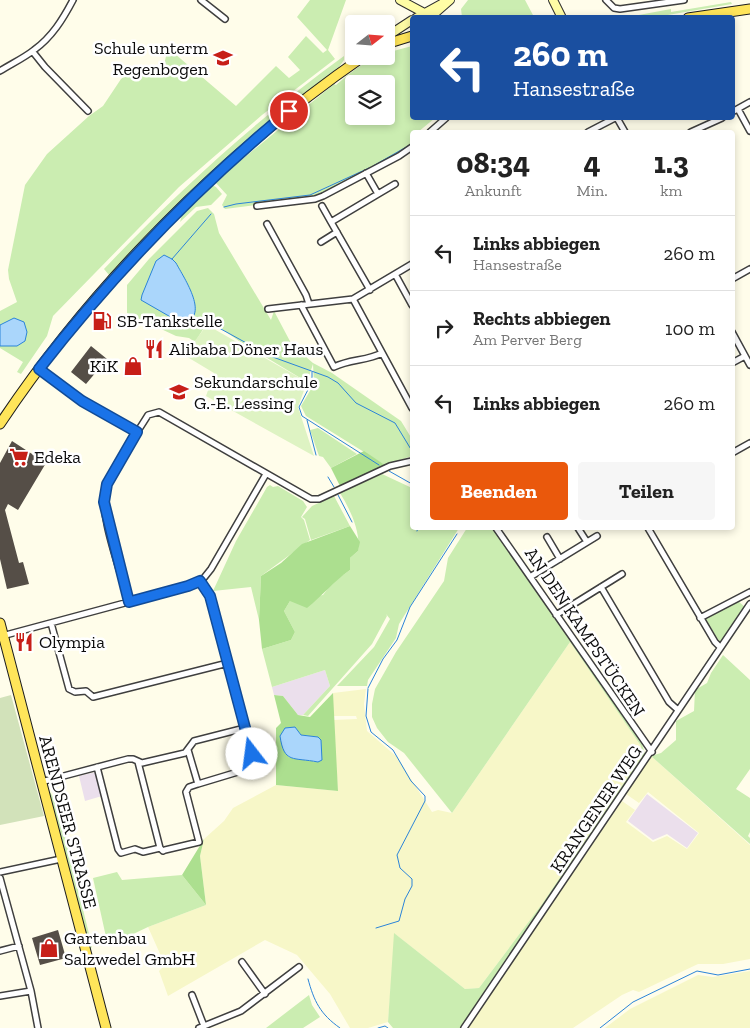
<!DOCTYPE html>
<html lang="de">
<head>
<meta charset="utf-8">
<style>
	:root { --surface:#fff; --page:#f6f6f6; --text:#222; --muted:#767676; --line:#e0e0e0; --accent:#ea580c }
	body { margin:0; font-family:"Zilla Slab",serif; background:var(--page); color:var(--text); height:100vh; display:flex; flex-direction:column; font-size:19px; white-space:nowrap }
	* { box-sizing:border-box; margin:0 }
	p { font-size:16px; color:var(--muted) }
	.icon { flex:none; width:28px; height:28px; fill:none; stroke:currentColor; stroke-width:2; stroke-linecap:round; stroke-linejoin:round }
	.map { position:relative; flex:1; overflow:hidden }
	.drawer { position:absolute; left:410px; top:130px; width:325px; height:400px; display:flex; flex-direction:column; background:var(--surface); border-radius:5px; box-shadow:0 2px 8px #0003 }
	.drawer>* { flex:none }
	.guide { position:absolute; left:410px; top:15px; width:325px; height:105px; border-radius:5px; box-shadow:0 2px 8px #0003; background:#1a4fa0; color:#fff; overflow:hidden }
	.needle { width:32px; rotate:73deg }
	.tools { position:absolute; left:345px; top:15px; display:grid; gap:10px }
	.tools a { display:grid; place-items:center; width:50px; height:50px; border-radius:5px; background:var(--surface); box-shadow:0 2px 8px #0003; font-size:25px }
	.pin { position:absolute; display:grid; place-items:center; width:42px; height:42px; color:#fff; margin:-21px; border:2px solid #fff; border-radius:50%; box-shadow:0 1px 5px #0007 }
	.me { position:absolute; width:55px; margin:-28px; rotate:345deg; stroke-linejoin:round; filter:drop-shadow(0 0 4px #0008) }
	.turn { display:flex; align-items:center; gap:18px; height:105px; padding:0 20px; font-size:22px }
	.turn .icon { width:65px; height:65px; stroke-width:2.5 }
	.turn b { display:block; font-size:35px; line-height:42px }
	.eta { display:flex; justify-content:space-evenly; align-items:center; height:85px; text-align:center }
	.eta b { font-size:30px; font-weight:700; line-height:35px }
	.cta { display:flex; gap:10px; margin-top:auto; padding:10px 20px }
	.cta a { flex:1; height:58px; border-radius:5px; background:var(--accent); color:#fff; font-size:20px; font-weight:700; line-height:58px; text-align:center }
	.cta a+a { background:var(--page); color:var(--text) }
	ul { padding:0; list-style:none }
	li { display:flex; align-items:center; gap:15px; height:75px; padding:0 20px; border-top:1px solid var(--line) }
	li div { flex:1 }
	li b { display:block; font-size:19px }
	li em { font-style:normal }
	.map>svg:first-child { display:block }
	.industrial { fill:#ebdfec }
	.farmland { fill:#f7f7c8 }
	.green { fill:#cbedb1; fill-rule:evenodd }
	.forest { fill:#acdf8f; fill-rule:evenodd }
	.cemetery { fill:#d2e2ba }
	.pitch { fill:#def3c3 }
	.water { fill:#aad6fb; stroke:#2b84d9 }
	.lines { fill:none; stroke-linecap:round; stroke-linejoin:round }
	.stream { stroke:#2b84d9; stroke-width:1 }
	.building { fill:#554e47 }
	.street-casing { stroke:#3f3f3f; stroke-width:8 }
	.secondary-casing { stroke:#2e2e2e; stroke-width:10 }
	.primary-casing { stroke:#1d1d1d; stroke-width:11 }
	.street { stroke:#fff; stroke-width:5 }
	.secondary { stroke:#fffda5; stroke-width:8 }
	.primary { stroke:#ffe55a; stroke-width:9 }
	.route-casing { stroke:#114b97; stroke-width:12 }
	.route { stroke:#1a73e8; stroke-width:9 }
	.labels { text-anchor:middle; stroke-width:5; stroke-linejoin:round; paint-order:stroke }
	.poi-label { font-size:18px; fill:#0c0c0c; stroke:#fff; text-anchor:start }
	.street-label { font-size:18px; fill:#0c0c0c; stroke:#fff }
</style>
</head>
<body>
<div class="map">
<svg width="750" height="1028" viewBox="0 0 750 1028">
	<rect width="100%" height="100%" fill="#fffdea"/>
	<path class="industrial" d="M325,670L330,686L303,715H298L283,696L274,695L272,687Z
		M96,772L102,796L85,801L79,776Z
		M647,794L698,833L687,848L667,834L653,840L628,821Z"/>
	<path class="farmland" d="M570,642L641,746L642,756L542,904L479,988L465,989L395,934L388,1022L368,1028H350L330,994L297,955L265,940L168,996L159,971L165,965L148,927L206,905L200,856L204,839L224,821L233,808L276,785L338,791L333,720L357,719L356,716H333V693L366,689L364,704L367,731L397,757L432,812L438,810L452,813Z
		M651,756L750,845V959L723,964H698L639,992L633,990L622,995L573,1028H467L622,801L635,810L626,822L653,842L667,836L687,849L699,833L648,792L639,803L626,794Z
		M750,971V1028H605L630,1009L698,975L713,977Z"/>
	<path class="green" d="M310,0H346L328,50L335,59L262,115L179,187L53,316L47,336L21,374L17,372L23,362L0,348V311L17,302L9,279L8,270L25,185L47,154L89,116L103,106L121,79L129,72L137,69L160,72L163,69L168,48L236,106L276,66L289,78L300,70L288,57L306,36L323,53L327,50L297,17Z
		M468,0H525L534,17H462L461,9Z
		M731,2L732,4L656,17H628L671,9V12Z
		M412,46V118H435L418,132H412L410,147L389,160L316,197L225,209L222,205L227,195L216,183L217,180L334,84L336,85C348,75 369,56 386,56V53ZM354,84H386V116H354Z
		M344,56V60L339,67C253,131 183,197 109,275L104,269C178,191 257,119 344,56Z
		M212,185L216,187L222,194L211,205L196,207L180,222L182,215Z
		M208,208L214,214L219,233L271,320L274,311L292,345L313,363L332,373L401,421L412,439V456L385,465L306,416L301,406L314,384L313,364L307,382L239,341L248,335L239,341L209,320L195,342L189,338L176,336L127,313V285L149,259L197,211Z
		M318,428L357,454L331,468L323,457L319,456L310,430Z
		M382,474L412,488V528H459L399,624L396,638L368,680L367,686H337L374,647L390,619L386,614L387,616L372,644L308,716L303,715L330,686L325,670L272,687L262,649L291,640L295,632L284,611L290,601L323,595L332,583L350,570V558L358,551C361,532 350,509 340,493Z
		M270,485L273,487L278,486L303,501L307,507L301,517L304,520L310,540L261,576L259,620L251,587L213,591L236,541L267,487Z
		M334,496L350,526L311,540L305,519L302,517L312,506Z
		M467,528H494L642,744L646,757L460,1028H393L388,1022L394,933L465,989L479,988L542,904L642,756L641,746L570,642L452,813L404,753L388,742L377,728L372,717V704L375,689L396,652L444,581L448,558Z
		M738,601L745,607L722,641H719L705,618Z
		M723,655L750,680V769L736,789L750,798V832L748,836L750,838V844L651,756L661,753L676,740V721L694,711L695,690L707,683L711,673Z
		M49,790L57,804L92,946L89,954L48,792Z
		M117,872L122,880L182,875L206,905L148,927L108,946L93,878Z
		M309,995L312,1005L320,1017L303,1028H266Z"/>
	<path class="forest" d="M364,451L385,465L340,486L331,468Z
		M350,526L360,542L358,551L350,558V570C333,582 323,595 307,608L290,601L284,611L295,632L291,640L262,649L259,620L261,576L281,563L302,544Z
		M333,693L338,791L276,785V728L281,723L274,695L283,696L298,715L310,717ZM295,727L301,735L317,737L318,762L288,757Z
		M204,839L200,856L206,905L182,875Z"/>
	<path class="cemetery" d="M11,695L44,816L0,825V698Z"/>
	<path class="pitch" d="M207,325L307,382L298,407L314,456L206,396L214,373L184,355Z"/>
	<path class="water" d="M164,255L172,259L176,263C184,278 212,319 181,323L141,300L142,295L156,261Z
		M14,318L24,322L27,332L25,341L17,346H0V325Z
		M295,727L301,735L318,737L321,740L322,760L318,762C293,757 284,764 280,736L285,728Z"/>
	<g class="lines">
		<path class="stream" d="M373,166L408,146
			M224,207L236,204L310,195L369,168
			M172,259L211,214
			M210,323L270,356L328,377L338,383L356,403L395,423L412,451
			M312,372V382L299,407L302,416L379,465
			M307,420L316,455
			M389,471L412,484
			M328,477L334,487
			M338,495L352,522
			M417,531L418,528
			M368,688L383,659L397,640L410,607L457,534
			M368,689L366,716L371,732L393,750L411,781L425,796V801L397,855L400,868L412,879V886L405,899L399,921L376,928
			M308,979C314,1001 320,1014 340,1028
			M378,1028L385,1026L388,1028
			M600,1028L633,1002L697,971L718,975L750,969"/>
	</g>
	<path class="building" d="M91,346L107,359L86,384L71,372Z
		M12,441L46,463L18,510L8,504L5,510L19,563L23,562L29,584L7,589L0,559V463Z
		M58,930L66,958L40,965L32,938Z"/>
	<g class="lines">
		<g class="street-casing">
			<path id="street" d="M201,0L225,19
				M606,0L614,8L620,9L684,0
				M33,52L45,67L88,111
				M0,71C11,64 24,58 34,50C52,37 63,19 73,0
				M738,109L750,131
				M732,112L750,102
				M617,118L625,132
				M430,132L446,118
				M588,132L615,118
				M691,132L722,118
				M366,173L378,194L331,222L370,290
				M378,194L395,184
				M257,206L315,199L323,196L399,156L412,147
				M322,206L331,222
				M267,224L306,295L309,304
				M321,242L337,232
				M395,274L412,305
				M732,279L750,269
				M353,299L412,408
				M301,305L334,367C350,359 367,361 382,353
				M268,309L353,299L412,264
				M732,332L750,365
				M732,363L745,356
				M39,369L82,401L137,432
				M732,453L750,443
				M496,528L652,752
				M578,528L587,542
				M648,528L715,642L720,647
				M547,537L560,559
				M530,577L597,536
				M601,587L669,702L678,710
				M129,602C122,574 97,511 106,486C113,466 136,435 148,415L159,412L311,499H319L390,466L412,461
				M556,615L622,574
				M700,618L750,592
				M51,623L69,689L75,692L86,691L93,697L228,663
				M2,636L188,586L203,579L211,569L266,474
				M138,762L160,848
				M97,767L118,849L121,853L135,849L143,852L160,848L163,851L165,850L199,842L186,792L189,787L198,784L188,750
				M41,782L128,759H133L142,763L185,753L194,741L245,728
				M198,784L251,768L254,764L209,596L200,581
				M0,872L61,859
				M0,878L31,991L38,1028
				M0,951L19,946
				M242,962L265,994
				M192,995L204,1026
				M0,996L31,991
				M199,1028L241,1011L299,967
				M464,1028L750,604"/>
		</g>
		<g class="secondary-casing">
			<path id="secondary" d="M400,0L428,15L434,14L450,0
				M553,0L562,18
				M416,18L445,2
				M386,37L412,20"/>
		</g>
		<g class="primary-casing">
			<path id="primary" d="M688,18L750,9
				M386,44L412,36
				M0,424C93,284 225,152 364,56
				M0,623L106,1028"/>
		</g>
		<use href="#street" class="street"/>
		<use href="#secondary" class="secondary"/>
		<use href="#primary" class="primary"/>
	</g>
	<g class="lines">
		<g class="route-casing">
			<path id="route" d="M252,754L210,596L200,581L188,586L129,602L104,502L107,484L137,432L82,401L39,369C113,274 196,188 289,111"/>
		</g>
		<use href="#route" class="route"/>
	</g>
	<defs>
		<g id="school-bare" transform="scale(1.5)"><path d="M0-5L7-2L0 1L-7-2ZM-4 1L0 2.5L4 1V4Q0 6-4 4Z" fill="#c71f18" stroke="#fff" stroke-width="2.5" paint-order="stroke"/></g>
		<g id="fuel-bare" transform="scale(1.5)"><path d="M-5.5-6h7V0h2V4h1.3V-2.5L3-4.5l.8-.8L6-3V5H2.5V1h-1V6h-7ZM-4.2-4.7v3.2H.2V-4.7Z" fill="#c71f18" stroke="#fff" stroke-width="2.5" paint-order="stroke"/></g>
		<g id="restaurant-bare" transform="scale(1.5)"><path d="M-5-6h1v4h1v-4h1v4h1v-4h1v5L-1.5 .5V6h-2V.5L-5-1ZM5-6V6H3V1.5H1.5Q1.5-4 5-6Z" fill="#c71f18" stroke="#fff" stroke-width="2.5" paint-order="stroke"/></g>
		<g id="shop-bare" transform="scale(1.5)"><path d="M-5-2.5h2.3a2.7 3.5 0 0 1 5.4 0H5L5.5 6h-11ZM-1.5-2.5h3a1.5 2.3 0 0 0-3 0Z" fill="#c71f18" stroke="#fff" stroke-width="2.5" paint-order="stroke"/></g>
		<g id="supermarket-bare" transform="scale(1.5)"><path d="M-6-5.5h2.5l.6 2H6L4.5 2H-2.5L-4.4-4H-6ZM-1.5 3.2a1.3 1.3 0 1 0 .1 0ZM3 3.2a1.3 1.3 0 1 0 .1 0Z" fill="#c71f18" stroke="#fff" stroke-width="2.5" paint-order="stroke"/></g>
	</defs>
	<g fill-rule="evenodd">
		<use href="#school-bare" x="223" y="58"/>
		<use href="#fuel-bare" x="102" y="321"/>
		<use href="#restaurant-bare" x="154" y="349"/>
		<use href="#shop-bare" x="133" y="366"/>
		<use href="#school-bare" x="179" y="392"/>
		<use href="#supermarket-bare" x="19" y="457"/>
		<use href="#restaurant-bare" x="24" y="642"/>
		<use href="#shop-bare" x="49" y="948"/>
	</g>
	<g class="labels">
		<g class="poi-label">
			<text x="208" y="54" text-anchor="end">Schule unterm<tspan x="208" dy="21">Regenbogen</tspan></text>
			<text x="117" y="327">SB-Tankstelle</text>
			<text x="169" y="355">Alibaba Döner Haus</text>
			<text x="118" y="372" text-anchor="end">KiK</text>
			<text x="194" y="388">Sekundarschule<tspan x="194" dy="21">G.-E. Lessing</tspan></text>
			<text x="34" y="463">Edeka</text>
			<text x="39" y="648">Olympia</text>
			<text x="64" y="944">Gartenbau<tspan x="64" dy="21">Salzwedel GmbH</tspan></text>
		</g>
		<g class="street-label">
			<text transform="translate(585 632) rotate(56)" y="6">AN DEN KAMPSTÜCKEN</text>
			<text transform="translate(596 809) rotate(-56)" y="6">KRANGENER WEG</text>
			<text transform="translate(68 822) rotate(75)" y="6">ARENDSEER STRASSE</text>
		</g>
	</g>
</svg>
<div class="tools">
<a><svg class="needle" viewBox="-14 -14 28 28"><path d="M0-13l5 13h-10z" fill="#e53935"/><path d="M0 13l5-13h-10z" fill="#767676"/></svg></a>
<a><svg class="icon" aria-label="layers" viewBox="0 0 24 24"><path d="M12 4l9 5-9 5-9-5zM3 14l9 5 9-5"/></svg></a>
</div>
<div class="pin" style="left:289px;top:111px;background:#d93025"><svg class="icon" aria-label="arrive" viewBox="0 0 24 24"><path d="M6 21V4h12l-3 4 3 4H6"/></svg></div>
<svg class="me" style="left:252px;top:754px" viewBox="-20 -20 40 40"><circle r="19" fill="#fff"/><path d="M0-13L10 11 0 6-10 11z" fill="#1a73e8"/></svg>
<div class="guide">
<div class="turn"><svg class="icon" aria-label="left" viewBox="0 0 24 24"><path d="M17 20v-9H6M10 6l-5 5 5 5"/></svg><div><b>260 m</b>Hansestraße</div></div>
</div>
<section class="drawer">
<div class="eta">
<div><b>08:34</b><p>Ankunft</p></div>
<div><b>4</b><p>Min.</p></div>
<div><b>1.3</b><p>km</p></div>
</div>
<ul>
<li><svg class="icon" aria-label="left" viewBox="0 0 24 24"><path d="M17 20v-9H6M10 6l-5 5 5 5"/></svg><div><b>Links abbiegen</b><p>Hansestraße</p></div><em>260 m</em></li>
<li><svg class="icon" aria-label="right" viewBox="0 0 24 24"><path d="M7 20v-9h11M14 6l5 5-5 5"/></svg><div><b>Rechts abbiegen</b><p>Am Perver Berg</p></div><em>100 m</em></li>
<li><svg class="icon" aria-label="left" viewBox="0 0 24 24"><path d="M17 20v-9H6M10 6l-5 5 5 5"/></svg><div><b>Links abbiegen</b></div><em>260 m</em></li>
</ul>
<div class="cta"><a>Beenden</a><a>Teilen</a></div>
</section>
</div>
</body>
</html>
